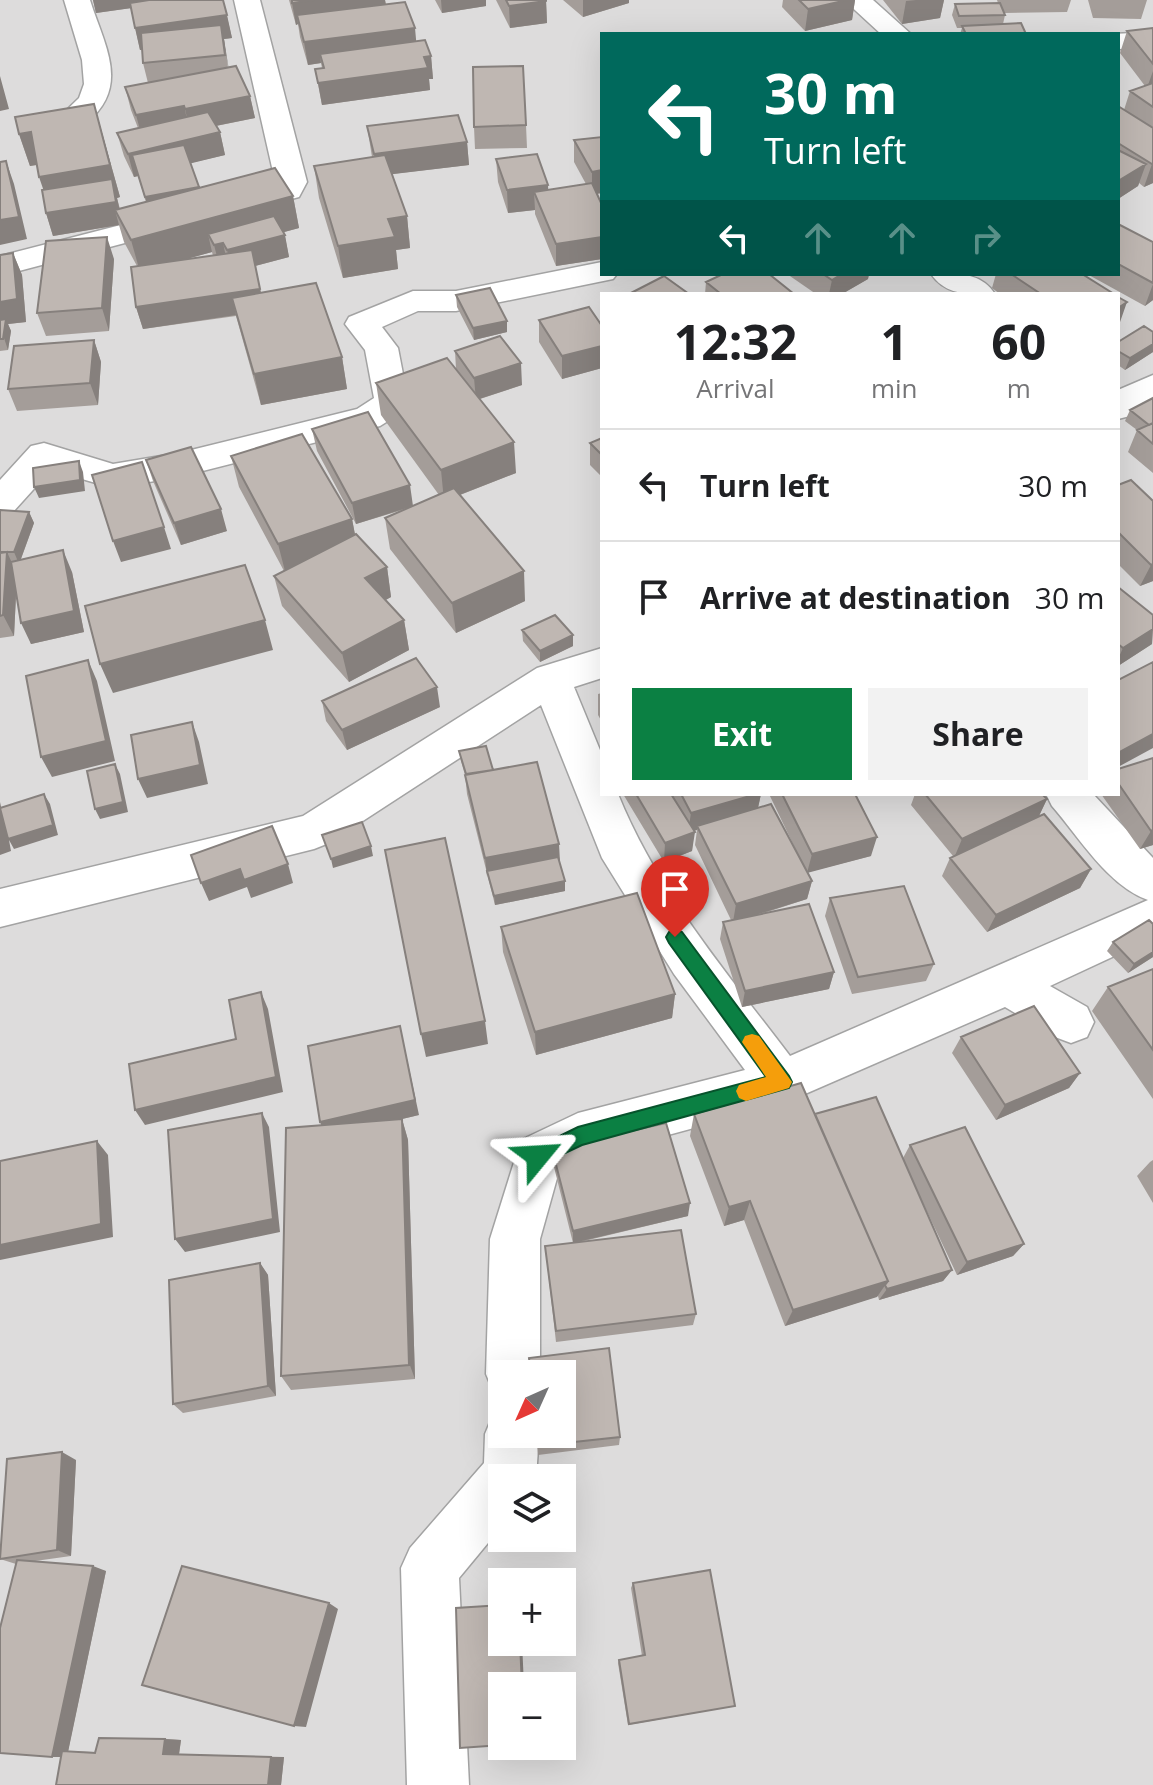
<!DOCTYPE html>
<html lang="en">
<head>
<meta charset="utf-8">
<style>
	:root { --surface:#fff; --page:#f2f2f2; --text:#202124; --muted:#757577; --line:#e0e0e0; --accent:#0b8043 }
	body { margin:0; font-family:"Open Sans",sans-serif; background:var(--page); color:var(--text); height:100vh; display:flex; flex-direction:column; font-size:30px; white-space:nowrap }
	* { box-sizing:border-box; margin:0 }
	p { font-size:26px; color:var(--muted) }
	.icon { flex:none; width:44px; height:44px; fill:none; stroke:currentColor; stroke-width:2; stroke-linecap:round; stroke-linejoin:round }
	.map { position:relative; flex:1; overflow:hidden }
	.drawer { position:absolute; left:600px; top:292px; width:520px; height:504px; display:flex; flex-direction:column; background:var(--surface); border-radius:0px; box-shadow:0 8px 32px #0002 }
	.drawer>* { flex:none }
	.guide { position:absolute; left:600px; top:32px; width:520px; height:244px; border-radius:0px; box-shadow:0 8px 32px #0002; background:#00695c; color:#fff; overflow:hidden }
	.needle { width:52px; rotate:225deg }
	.controls { position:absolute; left:488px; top:1360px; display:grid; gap:16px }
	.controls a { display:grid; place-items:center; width:88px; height:88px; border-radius:0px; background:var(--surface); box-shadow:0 8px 32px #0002; font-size:40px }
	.pin { position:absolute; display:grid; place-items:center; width:68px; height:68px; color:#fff; margin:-82px -34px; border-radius:50% 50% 50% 0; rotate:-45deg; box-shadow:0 0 8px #0007 }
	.pin .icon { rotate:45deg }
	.me { position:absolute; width:88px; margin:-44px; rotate:63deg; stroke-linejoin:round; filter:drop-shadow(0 0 6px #0008) }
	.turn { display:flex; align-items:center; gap:28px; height:168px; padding:0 32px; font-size:36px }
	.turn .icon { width:104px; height:104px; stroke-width:2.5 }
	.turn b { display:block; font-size:56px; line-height:68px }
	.lanes { display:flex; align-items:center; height:76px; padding:0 32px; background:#0003; justify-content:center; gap:40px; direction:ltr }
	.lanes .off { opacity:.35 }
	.eta { display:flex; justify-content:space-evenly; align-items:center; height:136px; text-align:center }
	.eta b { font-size:48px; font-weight:700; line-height:56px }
	.button { display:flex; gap:16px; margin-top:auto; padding:16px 32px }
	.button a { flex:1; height:92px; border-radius:0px; background:var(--accent); color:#fff; font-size:32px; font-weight:700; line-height:92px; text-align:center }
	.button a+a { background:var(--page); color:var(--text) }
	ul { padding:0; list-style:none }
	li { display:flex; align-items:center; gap:24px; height:112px; padding:0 32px; border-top:2px solid var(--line) }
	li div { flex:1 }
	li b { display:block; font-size:30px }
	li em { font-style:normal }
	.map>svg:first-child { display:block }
	.residential { fill:#dddcdc; fill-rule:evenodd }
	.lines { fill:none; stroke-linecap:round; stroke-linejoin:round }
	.minor-casing { stroke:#a3a3a3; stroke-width:3 }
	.minor { fill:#fff; fill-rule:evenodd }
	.wall { fill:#a49d99; fill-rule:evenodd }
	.shaded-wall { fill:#86807d }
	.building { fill:#bfb7b2; stroke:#86807d; stroke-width:2 }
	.route { fill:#0b8043; stroke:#07532c; stroke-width:2 }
	.slow { fill:#f59e0b }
</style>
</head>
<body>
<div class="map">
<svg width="1153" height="1785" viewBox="0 0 1153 1785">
	<rect width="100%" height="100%" fill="#efebe6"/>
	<path class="residential" d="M0,0H1153V1785H0ZM602,34H1118V274H602ZM602,294H1118V794H602ZM502,1374H562V1434H502ZM502,1478H562V1538H502ZM502,1582H562V1642H502ZM502,1686H562V1746H502Z"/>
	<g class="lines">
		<g class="minor-casing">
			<path id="minor" d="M64,0H90C104,45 131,86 87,122C75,132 68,137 53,133L49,127L79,98L84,84L82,60Z
				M234,0H260L307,182L299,197L0,276V256L276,185Z
				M844,0H873L911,34H881Z
				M1153,32V48L1118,49V34H1113Z
				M602,262V274H617L613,279L456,311H418L382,327L398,348L408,400L396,416L380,426L179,477L113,488L51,470L13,512L0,516V480L31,446L44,443L113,464L179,453L357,409L374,398L365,350L345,324L349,317L413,291H456Z
				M931,274C955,274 980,271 995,294C971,294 947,297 931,274Z
				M1153,375V399L1130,416L1118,419V390Z
				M602,648V678L574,687L602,755V794H618C657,891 727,973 790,1056L1148,900C1108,886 1079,837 1052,806L1046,794H1093L1153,858V938L1050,986L1087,1007L1094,1022L1087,1037L1071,1043L1055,1037L1005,1007L782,1104L587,1157L559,1171L540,1239V1374H502V1396L494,1393L486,1374L490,1239L521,1140L578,1113L745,1070L674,974L602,858L541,705L329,843L314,849L0,927V889L303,816L537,668Z
				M502,1411V1434H539L536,1478H502V1526L459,1578L469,1785H407L401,1568L410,1548L484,1463L485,1434L493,1415Z"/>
		</g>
		<use href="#minor" class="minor"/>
	</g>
	<path class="wall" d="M93,0H223L232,38L224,39L228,68L250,96L255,118L216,126L220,132L225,155L190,163L199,188L293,196L299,228L284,232L289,257L255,266L261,293L342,357L347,389L261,405L236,316L143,329L136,307L137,266L124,242L119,225L53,236L46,213L44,189L37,165L30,166L19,134L94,104L120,197L117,198L120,209L146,202L138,176L134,177L124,156L117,133L138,128L131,110L125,87L148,83L143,63L142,50H140L131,8L96,13ZM212,252L213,256L182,260Z
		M289,0H385L386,4L416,41L431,56L433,79H429L430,90L322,105L315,69L322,68L321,63L308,65L300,37L298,24L296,25Z
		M435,0H486V6L442,13Z
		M496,0H546L547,23L510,28Z
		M563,0H629V3L583,17Z
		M783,0H855L852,20L805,31L782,7Z
		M883,0H944L940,18L902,24Z
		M997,0H1071L1067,12L1004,13L1005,15L1003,24L1026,34H960L962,28H957L952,15L955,4L998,3Z
		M1088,0H1147L1141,19L1093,18Z
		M1153,28V183L1144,187L1139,183L1138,186L1118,199V106L1124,110L1130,91L1145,86L1120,53L1127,31Z
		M526,125L527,148L475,149L474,127Z
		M367,126L467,142L469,165L392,174L407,216L410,248L396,250L398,269L343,278L319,198L314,166L372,157Z
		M602,137V193L597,194L602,205V259L556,266L535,214V210L508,213L498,182L496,159L548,185V190L586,184L574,162V140Z
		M1118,224L1153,242V300L1145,306L1087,274H1118Z
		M13,253L22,275L26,322L8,324L11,331L8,350L0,351V255Z
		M114,259L109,331L46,336L37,313Z
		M787,274H869L868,279L842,294H816Z
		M996,274H1082L1114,294H1000L992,288Z
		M706,282L794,294H705Z
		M456,295L507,321V332L474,340L457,307Z
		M539,320L602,326V368L562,379L539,342Z
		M1153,332V352L1125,370L1118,365V342Z
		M94,340L101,362L98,405L17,411L8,389Z
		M455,351L522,385L480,399L516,473L460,495L525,601L456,633L390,549L385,518L409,508L356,524L317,451L312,429L413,506L439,495L381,415L376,383L456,369Z
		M1153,398V473L1128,452L1137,430L1125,421L1130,410Z
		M602,438V477L590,465V443Z
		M231,456L352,519L355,535L387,567L391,597L385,600L404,620L409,650L349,682L282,606L274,576L284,571L239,487Z
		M146,460L227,531L181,545L153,481Z
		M1118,485L1153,501V581L1140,586L1118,564Z
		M0,510L29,512L34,523L21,559L72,572L84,632L31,644L16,595L14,636L0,638Z
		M1118,587L1153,615L1152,644L1118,666Z
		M522,630L573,635V646L540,662L523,641Z
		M602,693V722L598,715V694Z
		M322,701L440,707L347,750L326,721Z
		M459,751L493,770L559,862L565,891L495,905L467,794L465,775L461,761Z
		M1153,758V845L1140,849L1101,794H1118V769Z
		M623,794H761L758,808L803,865L769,794H855L871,856L808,872L812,881L807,899L758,915L834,972L829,989L742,1007L720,939L723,922L731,920L695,845L697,830L694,831L692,851L664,862Z
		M915,794H1042L1047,799L1039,816L1091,869L1080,888L987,932L942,876L950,858L953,856L911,805Z
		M830,898L934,964L926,981L852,994L825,916Z
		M501,927L675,994L672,1018L536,1055L503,952Z
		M1113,942L1153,957L1128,973L1107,951Z
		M1153,969V1099L1092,1011L1108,987Z
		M961,1037L1080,1073L1069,1088L996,1120L952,1053Z
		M694,1114H815L903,1158L910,1145L1024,1244L1013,1256L957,1275L913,1182L952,1270L943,1281L879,1300L878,1296L785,1326L744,1220L724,1226L690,1136Z
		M419,1115L402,1119L408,1140L415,1379L291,1390L281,1376L322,1125L320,1122Z
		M552,1149L688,1216L576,1243L696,1314L693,1325L556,1342L545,1246L573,1243L553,1163Z
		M1153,1160V1203L1137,1176L1150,1162Z
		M260,1263L268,1275L276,1396L183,1413L173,1404Z
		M536,1434L620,1437L619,1445L538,1455Z
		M76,1460L71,1556L35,1561L106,1571L68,1751L96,1752L165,1739L181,1740L179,1754L284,1757L281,1785H56L61,1757L16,1564L0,1559Z
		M633,1583L735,1706L628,1725L618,1663L619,1660L642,1656L631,1588Z"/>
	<path class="shaded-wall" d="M93,0H189L96,13Z
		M314,0H385L387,14L297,15L298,24L296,25L292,3Z
		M441,0H486V6L442,13Z
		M583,0H629V3L583,17Z
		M847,0H855L852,20L805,31L808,9Z
		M916,0H944L940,18L902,24L906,1Z
		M546,1L547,23L510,28L509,6Z
		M227,15L232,38L224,39L230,77L223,39L140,50L135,28Z
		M415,28L417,50L320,54L321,63L308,65L304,42Z
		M431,56L433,79H429L430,90L322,105L318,83Z
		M1153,71V87L1147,88Z
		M0,76L9,109L0,111Z
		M250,96L255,118L190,131L185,109Z
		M94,104L120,197L117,198L123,225L115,210L119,225L53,236L46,213L50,209L39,177Z
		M184,106L189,128L142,137L136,115Z
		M31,132L41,164L30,166L19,134Z
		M220,132L225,155L139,176L132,155L138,176L134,177L128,154Z
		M467,142L469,165L377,176L374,154Z
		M6,161L14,184L27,239L0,245V220Z
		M1146,164L1138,186L1118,199V181Z
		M1152,164H1153V183L1144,187Z
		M602,170V193L592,194V172Z
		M548,185L549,208L534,192L535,210L508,213L507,190Z
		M199,187L151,219L145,197Z
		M293,196L299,228L226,248L223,243L228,266L220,268L214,245L208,234L212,252L140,272L131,240Z
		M407,216L410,248L396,250L398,269L343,278L338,246L388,219Z
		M285,235L289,257L255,266L265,311L232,298L236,315L143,329L136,307L232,273L227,250Z
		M107,237L114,259L109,331L102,308Z
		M602,237V259L556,266V244Z
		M13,253L22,275L26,322L8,324L11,331L8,350L0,326V302Z
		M842,274H869L868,279L842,294H829L832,280Z
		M1153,284V300L1145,306Z
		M1127,302L1119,325H1118V308Z
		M507,321V332L474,340L473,328Z
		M94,340L101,362L98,405L90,383Z
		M1153,344V352L1125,370L1130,358Z
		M602,346V368L562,379V356Z
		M342,357L347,389L261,405L254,374Z
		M521,363L522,385L476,400L474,378Z
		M514,442L516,473L444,501L441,470Z
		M79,461L83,472L85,491L39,498L34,487Z
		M410,485L413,506L356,524L352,503Z
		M221,509L227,531L181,545L174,523Z
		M29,512L34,523L19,564L14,552Z
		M352,519L358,550L286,575L278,544Z
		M164,527L171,549L121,562L113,541Z
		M63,550L72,572L84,632L31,644L21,623Z
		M7,552L17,574L14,636L3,615Z
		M1153,564V581L1140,586L1151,565Z
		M387,567L391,597L370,609L365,578Z
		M524,571L525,601L456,633L452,603Z
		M265,620L273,650L113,693L100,664Z
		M404,620L409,650L349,682L342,653Z
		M1153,629L1152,644L1118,666V659L1123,648Z
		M573,635V646L540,662V651Z
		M88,660L97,681L115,761L52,777L41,757Z
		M437,687L440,707L347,750L342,730Z
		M192,722L199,742L208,784L147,798L138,779Z
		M1153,734V748L1118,767V753Z
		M115,764L120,774L128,812L100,819L95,809Z
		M44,794L50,804L58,835L14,849L9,840L11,851L0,855V802L8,839Z
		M757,794H761L757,812L697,826V830L688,832L691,813Z
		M1047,799L1038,818L954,858L962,839Z
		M1153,830V845L1140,849L1151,831Z
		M695,832L692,851L664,862L665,843Z
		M877,837L871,856L807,873L812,854Z
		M559,844L560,862L487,871V876L485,858Z
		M371,846L373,856L333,868L331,859Z
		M288,864L293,883L251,898L247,887L209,901L201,883L240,869Z
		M1091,869L1080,888L987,932L996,915Z
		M565,881V891L495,905L494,896Z
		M812,881L807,899L733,922L736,904Z
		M1153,952V957L1128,973L1134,964Z
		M834,972L829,989L742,1007L745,991Z
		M261,992L268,1009L283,1092L145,1125L135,1110L276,1077Z
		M675,994L672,1018L536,1055L535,1032Z
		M485,1021L488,1044L426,1057L421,1034Z
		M400,1026L419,1115L402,1119L408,1140L415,1379L320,1122Z
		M1080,1073L1069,1088L996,1120L1005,1105Z
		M262,1113L269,1127L280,1232L185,1252L175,1239Z
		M97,1141L108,1155L113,1237L0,1260V1245Z
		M750,1201L744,1220L724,1226L729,1207Z
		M690,1203L688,1216L573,1243V1231Z
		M1024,1244L1013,1256L957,1275L967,1262Z
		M260,1263L268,1275L276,1396L268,1386Z
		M952,1270L943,1281L879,1300L887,1289Z
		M888,1281L877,1297L785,1326L793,1310Z
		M62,1452L76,1460L71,1556L57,1550Z
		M93,1566L106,1571L67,1757H52Z
		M329,1603L338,1609L306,1727L294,1726Z
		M520,1642H522L524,1686H522Z
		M165,1739L181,1740L179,1754H163Z
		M271,1757H284L281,1785H268Z"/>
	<path class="building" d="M149,0H223L227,15L135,28L130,3Z
		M292,0H314L292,3Z
		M506,0H546V1L509,6Z
		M799,0H847L808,9Z
		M405,2L415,28L304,42L297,15Z
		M1000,3L1005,15L959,16L955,4Z
		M1021,23L1026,34H966L962,26Z
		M221,25L225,55L143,63L141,33Z
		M1153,28V64L1127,31Z
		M425,40L431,56L424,57L428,68L318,83L315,69L324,68L320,54Z
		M236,66L250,96L185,109L184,106L136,115L125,87Z
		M523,66L526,125L474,127L473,67Z
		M1153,83V107L1130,91Z
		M94,104L110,165L39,177L31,132L19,134L15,117Z
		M1118,106L1153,128V164H1152L1118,143Z
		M208,112L220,132L128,154L117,133Z
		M458,115L467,142L374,154L367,126Z
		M602,137V170L592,172L574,140Z
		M184,145L199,187L145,197L132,155Z
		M1118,150L1146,164L1118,181Z
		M537,154L548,185L507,190L496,159Z
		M385,155L407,216L388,219L395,237L338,246L314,166Z
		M6,161L19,217L0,220V162Z
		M275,168L293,196L131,240L115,210Z
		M112,179L116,202L46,213L42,190Z
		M592,183L602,205V237L556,244L534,192Z
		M274,216L285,235L227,250L223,243L214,245L208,234Z
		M1118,224L1153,242V283L1118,264Z
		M107,237L102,308L37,313L46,241Z
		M252,250L260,289L136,307L131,267Z
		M13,253L17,299L0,302V255Z
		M723,274H769L794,294H721L706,282Z
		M823,274H842L832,280Z
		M1011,274H1082L1114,294H1041Z
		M664,276L689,294H629Z
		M316,283L342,357L254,374L232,298Z
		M490,288L507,321L473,328L456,295Z
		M1118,297L1127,302L1118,308Z
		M589,307L602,326V346L562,356L539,320Z
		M6,319L3,339H0V320Z
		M1144,326L1153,332V344L1130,358L1118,351V342Z
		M500,336L521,363L474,378L455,351Z
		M94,340L90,383L8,389L14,346Z
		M447,358L514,442L441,470L376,383Z
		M1153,398V423L1149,425L1130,410Z
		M368,412L410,485L352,503L312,429Z
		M1153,423V444L1137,430Z
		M302,434L352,519L278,544L231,456Z
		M602,438V455L590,443Z
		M191,447L221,509L174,523L146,460Z
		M79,461L80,480L34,487L33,468Z
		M142,462L164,527L113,541L92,475Z
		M1131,480L1153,501V564L1151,565L1118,532V485Z
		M454,488L524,571L452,603L385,518Z
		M0,510L29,512L14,552H0Z
		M356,534L387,567L365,578L404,620L342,653L274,576Z
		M63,550L74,611L21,623L11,562Z
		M7,552L3,615L0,616V553Z
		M245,565L265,620L100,664L85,606Z
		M1118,587L1153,615V629L1123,648L1118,644Z
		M555,615L573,635L540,651L522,630Z
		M416,658L437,687L342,730L322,701Z
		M88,660L106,741L41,757L26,676Z
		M1153,662V734L1118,753V680Z
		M192,722L200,765L138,779L131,735Z
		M486,746L493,770L466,774L459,751Z
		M1153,758V830L1151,831L1118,783V769Z
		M537,762L559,844L485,858L465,775Z
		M115,764L123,802L95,809L87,771Z
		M44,794L53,825L8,839L0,808Z
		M636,794H671L695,832L665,843Z
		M681,794H757L691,813Z
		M782,794H855L877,837L812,854Z
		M925,794H1042L1047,799L962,839Z
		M771,804L812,881L736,904L697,826Z
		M1044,814L1091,869L996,915L950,858Z
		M362,822L371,846L331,859L322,835Z
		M272,826L288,864L244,880L240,869L201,883L191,855Z
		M445,838L485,1021L421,1034L385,850Z
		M558,857L565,881L494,896L487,871Z
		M904,886L934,964L858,977L830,898Z
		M637,893L675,994L535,1032L501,927Z
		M809,904L834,972L745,991L723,922Z
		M1149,920L1153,924V952L1134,964L1113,942Z
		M1153,969V1050L1108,987Z
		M261,992L276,1077L135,1110L129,1064L236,1039L229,1000Z
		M1034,1006L1080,1073L1005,1105L961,1037Z
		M400,1026L415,1100L320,1122L308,1046Z
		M801,1083L888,1281L793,1310L750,1201L729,1207L694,1114Z
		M876,1097L952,1270L887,1289L885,1285L888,1281L815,1114Z
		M262,1113L273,1219L175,1239L168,1130Z
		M402,1119L409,1365L281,1376L286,1128Z
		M666,1123L690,1203L573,1231L552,1149Z
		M965,1127L1024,1244L967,1262L910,1145Z
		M97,1141L101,1224L0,1245V1161Z
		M681,1230L696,1314L556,1331L545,1246Z
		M260,1263L268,1386L173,1404L169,1280Z
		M609,1348L620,1437L537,1446L536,1434H562V1374H531L529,1358Z
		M62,1452L57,1550L0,1559L7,1459Z
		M17,1560L93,1566L52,1757L0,1753V1628Z
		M182,1566L329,1603L294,1726L142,1685Z
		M710,1570L735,1706L629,1724L619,1660L645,1655L633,1583Z
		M502,1605V1642H520L522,1686H502V1745L460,1748L456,1608Z
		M99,1738L165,1739L163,1754L271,1757L268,1785H56L62,1751L95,1753Z"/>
	<path class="route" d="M675,929L682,932L789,1076L792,1082L789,1088L582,1145L538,1166L531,1163L528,1156L531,1150L578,1127L766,1077L669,943L666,937L669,932Z"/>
	<path class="slow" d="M752,1034L759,1036L792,1082L789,1088L746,1101L739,1098L736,1091L739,1085L766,1077L742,1042L745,1036Z"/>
</svg>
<div class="controls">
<a><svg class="needle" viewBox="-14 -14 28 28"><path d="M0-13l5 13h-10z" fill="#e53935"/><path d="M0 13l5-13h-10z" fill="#757577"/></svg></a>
<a><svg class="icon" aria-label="layers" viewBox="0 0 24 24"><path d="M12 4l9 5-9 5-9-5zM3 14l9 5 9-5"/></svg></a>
<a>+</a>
<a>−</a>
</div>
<div class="pin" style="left:675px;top:937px;background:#d93025"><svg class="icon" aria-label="arrive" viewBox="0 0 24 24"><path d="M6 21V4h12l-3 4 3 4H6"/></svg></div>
<svg class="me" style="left:538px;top:1156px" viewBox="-20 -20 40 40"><path d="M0-17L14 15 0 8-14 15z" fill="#0b8043" stroke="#fff" stroke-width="4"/></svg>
<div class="guide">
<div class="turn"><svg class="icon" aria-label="left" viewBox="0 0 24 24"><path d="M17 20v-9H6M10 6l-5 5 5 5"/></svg><div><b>30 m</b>Turn left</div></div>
<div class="lanes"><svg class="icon" aria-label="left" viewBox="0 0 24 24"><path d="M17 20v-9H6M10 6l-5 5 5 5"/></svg><svg class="icon off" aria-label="ahead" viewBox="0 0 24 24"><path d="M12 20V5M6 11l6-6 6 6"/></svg><svg class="icon off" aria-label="ahead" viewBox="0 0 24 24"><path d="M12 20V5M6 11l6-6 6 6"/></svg><svg class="icon off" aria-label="right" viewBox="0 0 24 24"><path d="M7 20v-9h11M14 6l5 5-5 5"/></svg></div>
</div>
<section class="drawer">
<div class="eta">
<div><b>12:32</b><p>Arrival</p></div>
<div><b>1</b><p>min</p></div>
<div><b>60</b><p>m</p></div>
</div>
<ul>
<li><svg class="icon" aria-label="left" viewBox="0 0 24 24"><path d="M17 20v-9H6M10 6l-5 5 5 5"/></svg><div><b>Turn left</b></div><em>30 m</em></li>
<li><svg class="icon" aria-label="arrive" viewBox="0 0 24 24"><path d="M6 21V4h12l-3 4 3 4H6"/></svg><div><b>Arrive at destination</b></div><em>30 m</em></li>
</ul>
<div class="button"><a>Exit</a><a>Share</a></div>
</section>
</div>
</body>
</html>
